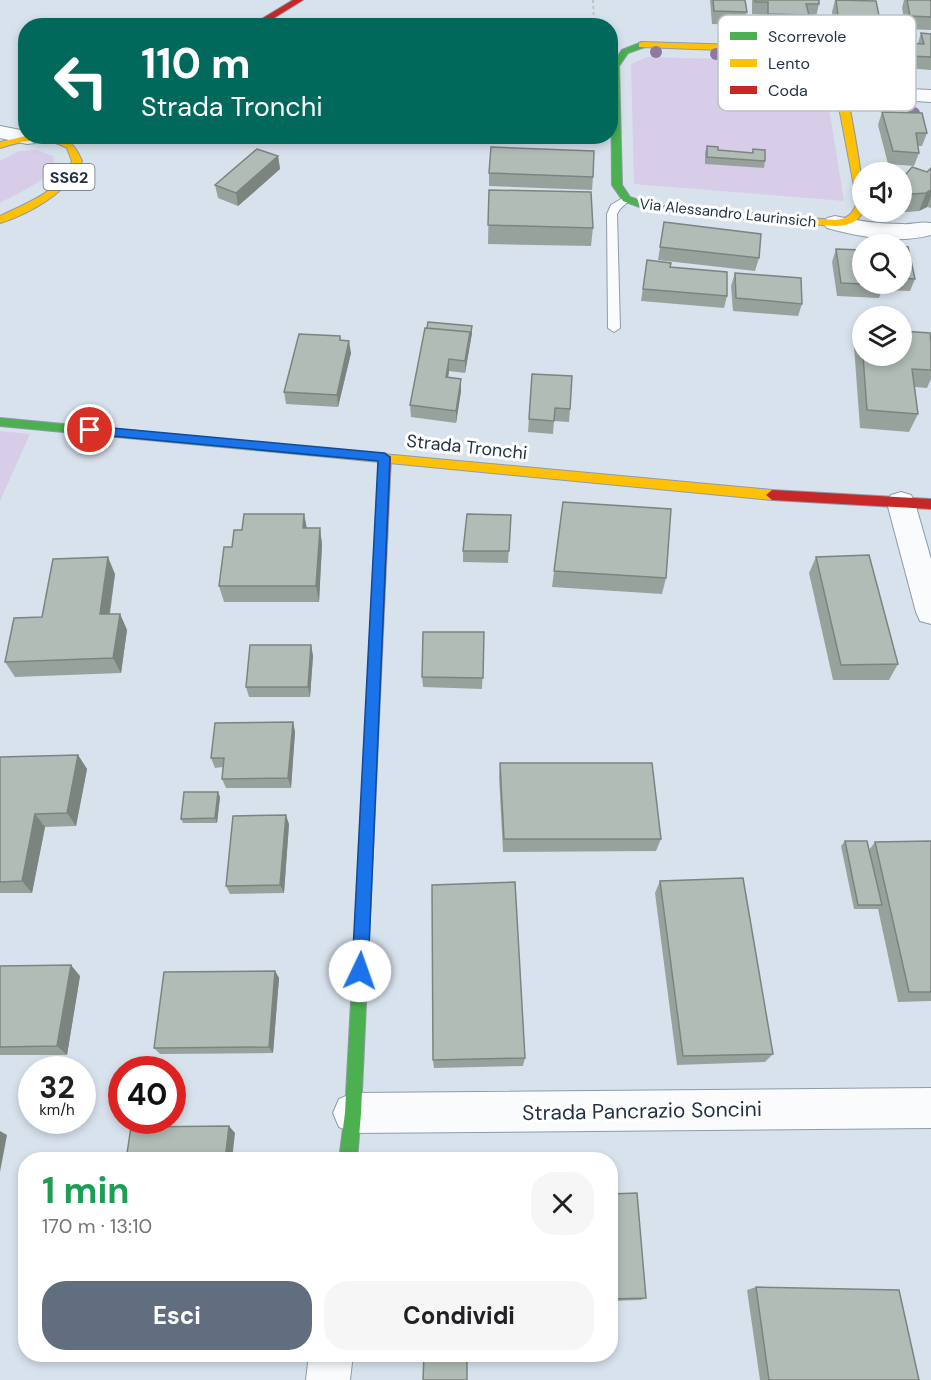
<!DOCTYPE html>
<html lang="it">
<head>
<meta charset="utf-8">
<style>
	:root { --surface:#fff; --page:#f6f6f6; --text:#202124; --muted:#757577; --accent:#606e7f }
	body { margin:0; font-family:"DM Sans",sans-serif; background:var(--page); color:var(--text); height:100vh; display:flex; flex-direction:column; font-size:22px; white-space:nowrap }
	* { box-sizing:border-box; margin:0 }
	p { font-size:20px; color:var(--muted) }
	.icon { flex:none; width:33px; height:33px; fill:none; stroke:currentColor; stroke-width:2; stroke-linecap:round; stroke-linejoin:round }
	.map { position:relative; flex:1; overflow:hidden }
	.side { position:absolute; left:18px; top:1152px; width:600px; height:210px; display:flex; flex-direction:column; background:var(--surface); border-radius:24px; box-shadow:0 3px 9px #0003 }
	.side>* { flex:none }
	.guide { position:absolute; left:18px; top:18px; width:600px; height:126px; border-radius:24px; box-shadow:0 3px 9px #0003; background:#00695c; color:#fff; overflow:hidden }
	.controls { position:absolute; left:852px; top:162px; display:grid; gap:12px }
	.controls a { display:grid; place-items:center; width:60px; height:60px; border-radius:50%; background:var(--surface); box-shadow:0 3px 9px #0003; font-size:30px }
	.speed { position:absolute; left:18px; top:1056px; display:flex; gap:12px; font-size:30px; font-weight:700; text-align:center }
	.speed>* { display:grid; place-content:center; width:78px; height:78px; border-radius:50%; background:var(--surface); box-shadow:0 3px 9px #0003; line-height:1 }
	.speed small { font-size:15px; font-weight:400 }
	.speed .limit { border:9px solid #d22; background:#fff; color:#111 }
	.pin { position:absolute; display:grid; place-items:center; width:51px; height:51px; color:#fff; margin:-26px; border:3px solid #fff; border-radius:50%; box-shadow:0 2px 6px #0007 }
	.me { position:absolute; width:66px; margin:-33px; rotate:3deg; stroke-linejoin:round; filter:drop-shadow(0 0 4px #0008) }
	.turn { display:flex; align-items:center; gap:21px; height:126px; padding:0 24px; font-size:27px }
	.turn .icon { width:78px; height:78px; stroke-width:2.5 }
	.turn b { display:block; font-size:42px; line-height:51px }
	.round { display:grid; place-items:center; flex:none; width:63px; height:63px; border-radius:24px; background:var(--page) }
	.head { display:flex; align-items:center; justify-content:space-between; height:102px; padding:0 24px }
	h1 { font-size:36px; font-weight:700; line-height:45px; color:#1e9e55 }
	.button { display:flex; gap:12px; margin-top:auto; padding:12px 24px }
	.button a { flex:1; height:69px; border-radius:24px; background:var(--accent); color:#fff; font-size:24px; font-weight:700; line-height:69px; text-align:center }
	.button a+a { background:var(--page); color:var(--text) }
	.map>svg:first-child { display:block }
	.green { fill:#d7cde9 }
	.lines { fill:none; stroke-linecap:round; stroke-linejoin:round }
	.lane-casing { stroke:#8f9ba9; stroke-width:2 }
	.street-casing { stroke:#8f9ba9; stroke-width:2 }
	.fast-casing { stroke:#8f9ba9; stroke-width:2 }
	.slow-casing { stroke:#8f9ba9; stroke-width:2 }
	.jam-casing { stroke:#8f9ba9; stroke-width:2 }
	.path { stroke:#bec3c9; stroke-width:2; stroke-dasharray:3 3; stroke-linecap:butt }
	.lane { fill:#f9fbfc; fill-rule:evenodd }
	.street { fill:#f9fbfc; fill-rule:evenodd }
	.fast { fill:#4caf50; fill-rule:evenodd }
	.slow { fill:#ffc107; fill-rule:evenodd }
	.jam { fill:#c62828; fill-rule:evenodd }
	.tree { fill:#8d79a2 }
	.wall { fill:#98a29d }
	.shaded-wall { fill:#7c847f }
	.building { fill:#b1bcb6; stroke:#7c847f; stroke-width:1.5 }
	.route { fill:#1a73e8; stroke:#114b97; stroke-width:1.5 }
	.labels { text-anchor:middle; stroke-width:6; stroke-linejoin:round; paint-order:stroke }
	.far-street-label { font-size:15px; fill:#1f3044; stroke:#fff }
	.shield { fill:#fff; stroke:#626e7c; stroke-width:1.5 }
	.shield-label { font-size:16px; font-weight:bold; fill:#1f3044 }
	.street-label { font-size:18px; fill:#1f3044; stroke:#fff }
	.near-street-label { font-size:21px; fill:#1f3044; stroke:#fff }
	.key { fill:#fff; stroke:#bcc1c7; stroke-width:1.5 }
	.key-label { font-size:16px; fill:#1f3044 }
</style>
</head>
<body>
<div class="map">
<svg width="931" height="1380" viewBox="0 0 931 1380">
	<rect width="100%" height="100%" fill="#d8e2ed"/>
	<path class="green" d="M647,57L803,61L823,70L844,201L634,184L631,64Z
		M37,150L53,156C62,176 14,195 0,203V161L19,151Z
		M0,431L30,434L0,501Z"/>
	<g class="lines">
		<g class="lane-casing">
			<path id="lane" d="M905,31L908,32V36L865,49H840L821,58L816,55L835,44L864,43Z
				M626,196L631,199L620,209L617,214L620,328L614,332L608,328L607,214L611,205Z"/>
		</g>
		<g class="street-casing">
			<path id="street" d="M842,86L931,90V102L835,96L832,92L835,88Z
				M0,126L26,131V136L38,138L35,143L27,144L0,138Z
				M835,216C857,221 880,224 902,224C912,225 921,221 931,223V235C897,244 860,237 827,228L823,223L827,218Z
				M901,492L911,495L915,503L931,559V624L920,621L916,612L887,503L891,495Z
				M931,1088V1128L353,1133L339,1127L333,1113L339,1099L353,1093Z
				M309,1354H353L350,1380H306Z"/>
		</g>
		<g class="fast-casing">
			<path id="fast" d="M642,42L645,43V47L628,53L619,66L622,185L630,197L652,205L719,211L722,212V216L648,210L623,201L612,185L611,66L622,50Z
				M0,418L328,449L334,453L328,457L0,426Z
				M365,866L370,868L372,873L361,1113L357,1160H339L345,1113L358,873L360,868Z"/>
		</g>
		<g class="slow-casing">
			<path id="slow" d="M642,42L803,47L830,56L838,62C846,81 868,196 862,212C859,223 845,226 835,226L719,217L714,214L719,211L835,220C848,219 853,214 857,202L831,65L824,60L802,53L639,47V43Z
				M26,136C53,142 67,126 82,161C71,191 29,214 0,223V216C27,203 61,191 72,161L67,148C44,135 23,141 0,148V142Z
				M328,449L772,490L778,495L772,500L328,457L322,453Z"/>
		</g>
		<g class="jam-casing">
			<path id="jam" d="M293,0H303L261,26H250Z
				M385,453L391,457L372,873L370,878L365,880L360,878L358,873L379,457Z
				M772,490L931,499V509L772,500L766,495Z"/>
		</g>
		<path class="path" d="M593,0L594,26
			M103,144L107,136"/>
		<use href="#lane" class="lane"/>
		<use href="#street" class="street"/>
		<use href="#fast" class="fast"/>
		<use href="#slow" class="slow"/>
		<use href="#jam" class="jam"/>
	</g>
	<g class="tree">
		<circle cx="656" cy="52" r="6"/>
		<circle cx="716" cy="54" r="6"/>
		<circle cx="889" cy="112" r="6"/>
		<circle cx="914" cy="113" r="6"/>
	</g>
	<path class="wall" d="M710,0H745L747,12L744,25L712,24Z
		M752,0H819V4L816,17H809L806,28L765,26V15L752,14Z
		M835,0H859L881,25L877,38L836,36L832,12Z
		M904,0H931V30L906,29L902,8Z
		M921,33L931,34V70L905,68L902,55L906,43H918Z
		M882,112L927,133L922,146H918L919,153L914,166L888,164L878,125Z
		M237,136H255L250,141Z
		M496,136H595V142L496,138Z
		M707,146L718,150L752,153L753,149L765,161L764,168L705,164V153Z
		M278,156L280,169L238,206L218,198L215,185Z
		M931,168V208L927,207L919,211L906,212L902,211V174L927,172Z
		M489,173L593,177L592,190L489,186Z
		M489,190L593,228L591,246L488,244Z
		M664,222L759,258L755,271L658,260Z
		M902,246L915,279L910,291L882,290L879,298L837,296L832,262L836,249L862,284H902Z
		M647,260L670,267L727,296L724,308L641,301Z
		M735,273L802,304L798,316L733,311L731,286Z
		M860,328L931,343V379L927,388L915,387L918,414L909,432L860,428L854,346Z
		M472,333L465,373L449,371L448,378L461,379V391L456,423L411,417L410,405Z
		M340,336L341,340L351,353L338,407L286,404L284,392Z
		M532,374L570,409L569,422L554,421L553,434L528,432Z
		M563,502L666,578L662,594L552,587Z
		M304,514L307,528H320L322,545L319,602H224L219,586L232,547L242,530Z
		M511,515L508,563L463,562V551Z
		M816,557L898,664L889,680H833L809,573Z
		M115,574L110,614H120L127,630L121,673L15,677L5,662L42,617Z
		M484,632L482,689L423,687L422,677Z
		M311,645L313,656L310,697H249L246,687Z
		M293,722L295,732L291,788H226L222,779L223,767L215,768L211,758Z
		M78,755L87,769L76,826L45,827L32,893H0V757Z
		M500,763L661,839L656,851L503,852L499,777Z
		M220,797L217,823H183L181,819Z
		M289,824L284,893L230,894L226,886Z
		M845,841L869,850L875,842L931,841V1001L898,1002L878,909H854L841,846Z
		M660,881L773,1054L765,1062L677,1065L655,893Z
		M0,966L80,976L67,1055H0Z
		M275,971L279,978L273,1053L160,1054L154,1048Z
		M525,1058L523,1066L434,1068L433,1060Z
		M610,1194L646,1298L641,1300L610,1301Z
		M756,1287L919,1380H760L747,1290Z"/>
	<path class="shaded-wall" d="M249,136H255L250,141Z
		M278,156L280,169L238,206L236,193Z
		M931,190V196L927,207L919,211L926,193Z
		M472,326V333L465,373V361L470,332Z
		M349,341L351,353L338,407L337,395Z
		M449,359V371L446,390V377Z
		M461,379V391L456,423V411Z
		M304,514L307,531L303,528Z
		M320,528L322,545L319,602L316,586Z
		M108,557L115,574L107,630L100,614Z
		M120,614L127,630L121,673L113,658Z
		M311,645L313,656L310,697L308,687Z
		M293,722L295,732L291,788L288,778Z
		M78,755L87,769L76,826L67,813Z
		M218,792L220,797L217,823L215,818Z
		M35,814L45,827L32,893L22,881Z
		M286,815L289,824L284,893L280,885Z
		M71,965L80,976L67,1055L57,1046Z
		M275,971L279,978L273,1053L269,1047Z
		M229,1126L235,1133L232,1160H225Z
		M0,1131L7,1135L0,1172Z"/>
	<path class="building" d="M713,0H745L747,12L714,11Z
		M755,0H819V4H806L809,15L768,14V2H755Z
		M836,0L876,1L881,25L839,23Z
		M907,0H931V17L910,16Z
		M476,20L567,23V26H476Z
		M921,33L931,34V57L909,56L906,43L924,44Z
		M882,112L922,113L927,133H916L919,153L893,151Z
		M707,146L718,147V150L753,153V149L765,150V161L707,157Z
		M491,147L594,151L593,177L489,173Z
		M257,149L278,156L236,193L215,185Z
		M912,167L927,172L931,168V190L926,193L913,194L902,190V174H906Z
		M489,190L591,192L593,228L488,225Z
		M664,222L761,234L759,258L660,247Z
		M902,246L908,247L915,279L902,278Z
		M836,249L862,250V284H884V285L841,283Z
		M647,260L671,263L670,267L727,272V296L643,289Z
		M735,273L801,278L802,304L736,298Z
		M428,322L472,326L470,338V332L427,328Z
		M425,328L470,332L465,361L449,359L446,377L461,379L456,411L410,405Z
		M860,328H862V352Z
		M902,331L930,333L931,343V370L912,369L918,414L867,410L863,356H902Z
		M299,334L340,336V340L349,341L337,395L284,392Z
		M532,374L572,376L570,409L555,408L554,421L529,419Z
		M563,502L671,509L666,578L554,571Z
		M244,514H304L303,528H320L316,586H219L224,547H232L234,530H242Z
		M467,514L511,515L509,551H463Z
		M869,555L898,664L841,665L816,557Z
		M108,557L100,614H120L113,658L5,662L14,618L42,617L53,559Z
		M423,632H484L483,678L422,677Z
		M250,645H311L308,687H246Z
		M293,722L288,778L222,779L224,758H211L215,723Z
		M78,755L67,813L35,814L22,881L0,882V757Z
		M500,763H652L661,839H504Z
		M184,792H218L215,818L181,819Z
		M286,815L280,885L226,886L233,816Z
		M845,841H867L882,905H858Z
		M931,841V992H909L875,842Z
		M743,878L773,1054L683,1056L660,881Z
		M515,882L525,1058L433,1060L432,885Z
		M71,965L57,1046L0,1047V966Z
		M275,971L269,1047L154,1048L164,972Z
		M229,1126L225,1160H126L131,1127Z
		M637,1193L646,1298L610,1299V1194Z
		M756,1287L899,1290L919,1380H769Z
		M424,1354H467V1380H423Z"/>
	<path class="route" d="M90,426L384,453L390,457L368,971L366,976L360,979L354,976L352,971L378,461L90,434L85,430Z"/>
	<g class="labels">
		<g class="far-street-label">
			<text transform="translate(728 213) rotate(6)" y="5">Via Alessandro Laurinsich</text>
		</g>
		<rect class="shield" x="43.5" y="164" width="51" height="26" rx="4.5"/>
		<g class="shield-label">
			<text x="69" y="183">SS62</text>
		</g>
		<g class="street-label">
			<text transform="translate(467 447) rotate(6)" y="6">Strada Tronchi</text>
		</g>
		<g class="near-street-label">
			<text transform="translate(642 1111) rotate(-1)" y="7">Strada Pancrazio Soncini</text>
		</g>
	</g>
	<rect x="718" y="15" width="198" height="96" rx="9" class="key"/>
	<rect x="730" y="32" width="27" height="8" fill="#4caf50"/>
	<rect x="730" y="59" width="27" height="8" fill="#ffc107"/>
	<rect x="730" y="86" width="27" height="8" fill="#c62828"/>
	<g class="key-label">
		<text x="768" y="42">Scorrevole</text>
		<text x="768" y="69">Lento</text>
		<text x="768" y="96">Coda</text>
	</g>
</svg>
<div class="controls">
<a><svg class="icon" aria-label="sound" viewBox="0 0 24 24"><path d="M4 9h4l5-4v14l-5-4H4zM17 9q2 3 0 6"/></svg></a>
<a><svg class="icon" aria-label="search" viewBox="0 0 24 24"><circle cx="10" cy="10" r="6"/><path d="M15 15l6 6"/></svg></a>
<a><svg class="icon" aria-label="layers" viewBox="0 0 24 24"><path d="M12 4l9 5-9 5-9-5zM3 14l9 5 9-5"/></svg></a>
</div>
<div class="speed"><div>32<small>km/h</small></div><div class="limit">40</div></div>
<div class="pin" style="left:90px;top:430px;background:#d93025"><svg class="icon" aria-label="arrive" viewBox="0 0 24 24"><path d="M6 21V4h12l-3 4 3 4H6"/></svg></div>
<svg class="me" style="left:360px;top:971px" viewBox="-20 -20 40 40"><circle r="19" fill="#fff"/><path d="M0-13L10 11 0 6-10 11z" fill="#1a73e8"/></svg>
<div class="guide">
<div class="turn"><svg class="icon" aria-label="left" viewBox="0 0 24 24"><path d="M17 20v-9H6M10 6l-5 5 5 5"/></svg><div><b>110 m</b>Strada Tronchi</div></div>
</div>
<section class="side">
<div class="head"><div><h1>1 min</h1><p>170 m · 13:10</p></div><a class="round"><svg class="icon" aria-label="close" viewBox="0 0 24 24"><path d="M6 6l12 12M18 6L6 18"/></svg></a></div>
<div class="button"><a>Esci</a><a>Condividi</a></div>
</section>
</div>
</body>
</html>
